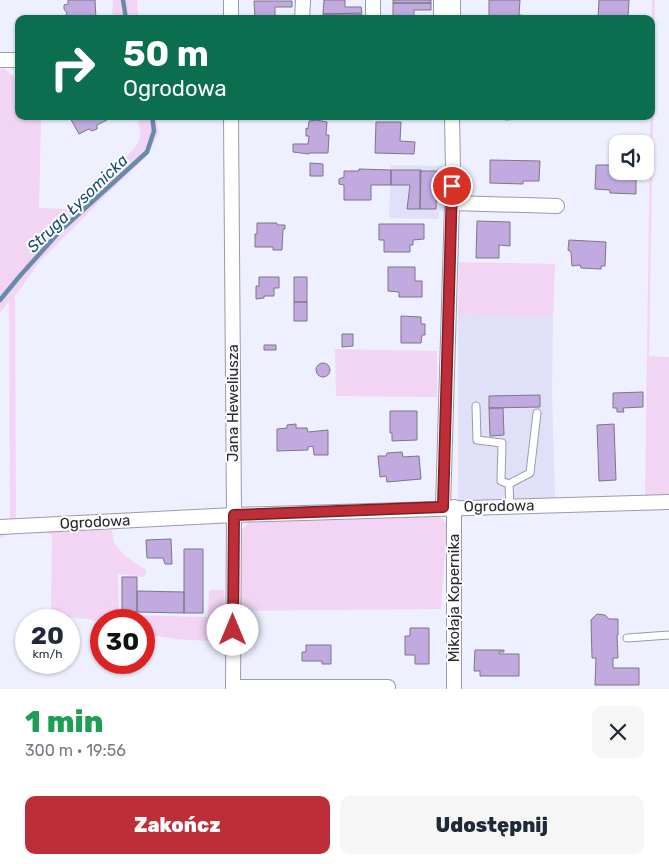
<!DOCTYPE html>
<html lang="pl">
<head>
<meta charset="utf-8">
<style>
	:root { --surface:#fff; --page:#f6f6f7; --text:#1f2937; --muted:#747a83; --accent:#be2e38 }
	body { margin:0; font-family:Rubik,sans-serif; background:var(--page); color:var(--text); height:100vh; display:flex; flex-direction:column; font-size:19px; white-space:nowrap }
	* { box-sizing:border-box; margin:0 }
	p { font-size:16px; color:var(--muted) }
	.icon { flex:none; width:28px; height:28px; fill:none; stroke:currentColor; stroke-width:2; stroke-linecap:round; stroke-linejoin:round }
	.map { position:relative; height:689px; overflow:hidden }
	.sheet { display:flex; flex-direction:column; background:var(--surface); flex:1 }
	.sheet>* { flex:none }
	.guide { position:absolute; left:15px; top:15px; width:640px; height:105px; border-radius:10px; box-shadow:0 1px 4px #0004; background:#0b6e4f; color:#fff; overflow:hidden }
	.fabs { position:absolute; left:609px; top:135px; display:grid; gap:10px }
	.fabs a { display:grid; place-items:center; width:45px; height:45px; border-radius:10px; background:var(--surface); box-shadow:0 1px 4px #0004; font-size:25px }
	.speed { position:absolute; left:15px; top:609px; display:flex; gap:10px; font-size:25px; font-weight:700; text-align:center }
	.speed>* { display:grid; place-content:center; width:65px; height:65px; border-radius:50%; background:var(--surface); box-shadow:0 1px 4px #0004; line-height:1 }
	.speed small { font-size:12px; font-weight:400 }
	.speed .limit { border:8px solid #d22; background:#fff; color:#111 }
	.pin { position:absolute; display:grid; place-items:center; width:42px; height:42px; color:#fff; margin:-21px; border:2px solid #fff; border-radius:50%; box-shadow:0 1px 5px #0007 }
	.me { position:absolute; width:55px; margin:-28px; rotate:0deg; stroke-linejoin:round; filter:drop-shadow(0 0 4px #0008) }
	.turn { display:flex; align-items:center; gap:18px; height:105px; padding:0 25px; font-size:22px }
	.turn .icon { width:65px; height:65px; stroke-width:2.5 }
	.turn b { display:block; font-size:35px; line-height:42px }
	.round { display:grid; place-items:center; flex:none; width:52px; height:52px; border-radius:10px; background:var(--page) }
	.overview { display:flex; align-items:center; justify-content:space-between; height:85px; padding:0 25px }
	h1 { font-size:30px; font-weight:800; line-height:38px; color:#1e9e55 }
	.cta { display:flex; gap:10px; margin-top:auto; padding:10px 25px }
	.cta a { flex:1; height:58px; border-radius:10px; background:var(--accent); color:#fff; font-size:20px; font-weight:800; line-height:58px; text-align:center }
	.cta a+a { background:var(--page); color:var(--text) }
	.map>svg:first-child { display:block }
	.built { fill:#e0e1f8 }
	.green { fill:#f2d4f5 }
	.lines { fill:none; stroke-linecap:round; stroke-linejoin:round }
	.stream { stroke:#698baa; stroke-width:4.5 }
	.building { fill:#c0aadf; stroke:#7c7784 }
	.service-casing { stroke:#9a9ba9; stroke-width:9 }
	.minor-casing { stroke:#9a9ba9; stroke-width:16 }
	.service { stroke:#fff; stroke-width:7 }
	.minor { stroke:#fff; stroke-width:14 }
	.route-casing { stroke:#7c1e24; stroke-width:12 }
	.route { stroke:#be2e38; stroke-width:9 }
	.labels { text-anchor:middle; stroke-width:4; stroke-linejoin:round; paint-order:stroke }
	.street-label { font-size:15px; fill:#29292f; stroke:#fdfdfd }
	.water-label { font-size:16px; font-style:italic; fill:#164d74; stroke:#fdfdfd }
</style>
</head>
<body>
<div class="map">
<svg width="669" height="689" viewBox="0 0 669 689">
	<rect width="100%" height="100%" fill="#eeefff"/>
	<path class="built" d="M391,165L445,166L444,211H439V219L389,218Z
		M458,314L553,317L552,394L555,499L458,502Z"/>
	<path class="green" d="M113,0H137L138,19H112Z
		M652,0H655L649,356L669,357V494L645,496Z
		M0,69H5L19,81V116H41L39,208L69,209L133,150C143,136 141,132 137,116H156L159,133L147,156L116,185L40,261L15,296L16,519L10,520L9,302L0,312Z
		M459,262L555,264L553,317L458,314Z
		M335,349L437,351V397L336,396Z
		M437,514L447,524L441,609L239,611V533L250,521Z
		M107,527L112,531L114,543L125,556L146,570L145,577L118,574L119,615L208,617L209,590H224L226,642L176,639L144,634V620H101V623L90,619L51,616L52,535L47,532L9,534L0,538V532Z"/>
	<g class="lines">
		<path class="stream" d="M123,0L126,19
			M0,300L19,277L60,231L147,152L154,131L152,116"/>
	</g>
	<path class="building" d="M68,0H95L96,19H64L67,13L64,9V5L68,4Z
		M324,0H345V7H361L362,13L323,14Z
		M393,0H431V3H393Z
		M489,0H520L519,15L529,16V19H489Z
		M599,0H629L628,17L639,19H598Z
		M254,1H292V7H275V19H255Z
		M393,3H431V10H414V19H393Z
		M323,14H362L361,19H324Z
		M69,116H105L107,120L97,125V129L92,131L89,129L79,134Z
		M505,116H522V119L505,120Z
		M316,120L327,122L326,135H329L328,153H309V154L293,152V144H308L309,136H306V128L308,129L309,121Z
		M376,122H401L400,141L415,142L414,154L375,153Z
		M490,160L540,161L539,181H523V184L490,183Z
		M310,163L323,164V176H310Z
		M596,165H618V171H626V177H636V194L610,193V190L595,189Z
		M359,169L391,170V185H371V200H344V185L339,184V179L344,177V171H359Z
		M391,170H421L420,209H407L410,185H391Z
		M420,171H437L436,209H420Z
		M477,221L510,222V246L499,245V258H476Z
		M257,223H277V225H285V229H283L282,250H273V247H255V234H257Z
		M379,224H424V239L413,240V245H410V252H384V240H379Z
		M569,240L606,242L605,266H601V269L581,268L580,265L572,266L571,252L568,250Z
		M388,267H415V281H422V297H399V292L388,291Z
		M259,277H279V288H274V296H264V298L256,299V286H259Z
		M294,277H307V302H294Z
		M294,302H307V321H294Z
		M401,316L421,317V324H425V335H422L421,343H401Z
		M342,334H353V346L342,347Z
		M264,345H276V350H264Z
		M316 370a7 7 0 1 1 14 0a7 7 0 1 1-14 0Z
		M643,392V407L623,408L624,412H617V408H613V393Z
		M540,395V407L489,408V396Z
		M489,408H503L504,435L490,436Z
		M390,411H417V440L392,441V433H390Z
		M296,424V428H307L308,432L328,430V455H314L313,446L308,447V450L277,451V429L287,428V425Z
		M614,424L616,480L599,481L597,425Z
		M402,452L403,457L419,456L421,479L387,482L386,476L380,477L378,456H386L387,453Z
		M171,539L172,564H165L163,558H147L146,540Z
		M184,549H203V613H184Z
		M122,577H137V612H122Z
		M137,591L184,592V613L137,612Z
		M597,614L605,615L609,619H618V635H617L618,658H613V668H639V685H595L596,658H592L591,620Z
		M410,628H429V664H415V655H405V636H410Z
		M306,645H331V664H322V661H302V652H306Z
		M475,650H504V652H499V654H519V676H480V671H474Z"/>
	<g class="lines">
		<g class="service-casing">
			<path id="service" d="M476,406L477,440L502,443L501,481L509,484
				M510,506L509,484L530,473L537,413
				M627,638L669,635"/>
		</g>
		<g class="minor-casing">
			<path id="minor" d="M453,0V19
				M231,19V0
				M302,19L303,0
				M373,19V0
				M441,19V0
				M0,60H19
				M231,116L234,515L233,689
				M452,203L557,206
				M443,507L453,170L452,116
				M454,507V689
				M0,527L234,515L669,502
				M233,687H388"/>
		</g>
		<use href="#service" class="service"/>
		<use href="#minor" class="minor"/>
	</g>
	<g class="lines">
		<g class="route-casing">
			<path id="route" d="M233,630L234,515L443,507L452,186"/>
		</g>
		<use href="#route" class="route"/>
	</g>
	<g class="labels">
		<g class="street-label">
			<text transform="translate(233 403) rotate(-90)" y="5">Jana Heweliusza</text>
			<text transform="translate(499 506) rotate(-1)" y="5">Ogrodowa</text>
			<text transform="translate(95 522) rotate(-3)" y="5">Ogrodowa</text>
			<text transform="translate(454 598) rotate(-90)" y="5">Mikołaja Kopernika</text>
		</g>
		<g class="water-label">
			<text transform="translate(77 203) rotate(-44)" y="6">Struga Łysomicka</text>
		</g>
	</g>
</svg>
<div class="fabs">
<a><svg class="icon" aria-label="sound" viewBox="0 0 24 24"><path d="M4 9h4l5-4v14l-5-4H4zM17 9q2 3 0 6"/></svg></a>
</div>
<div class="speed"><div>20<small>km/h</small></div><div class="limit">30</div></div>
<div class="pin" style="left:452px;top:186px;background:#d93025"><svg class="icon" aria-label="arrive" viewBox="0 0 24 24"><path d="M6 21V4h12l-3 4 3 4H6"/></svg></div>
<svg class="me" style="left:233px;top:630px" viewBox="-20 -20 40 40"><circle r="19" fill="#fff"/><path d="M0-13L10 11 0 6-10 11z" fill="#be2e38"/></svg>
<div class="guide">
<div class="turn"><svg class="icon" aria-label="right" viewBox="0 0 24 24"><path d="M7 20v-9h11M14 6l5 5-5 5"/></svg><div><b>50 m</b>Ogrodowa</div></div>
</div>
</div>
<section class="sheet">
<div class="overview"><div><h1>1 min</h1><p>300 m · 19:56</p></div><a class="round"><svg class="icon" aria-label="close" viewBox="0 0 24 24"><path d="M6 6l12 12M18 6L6 18"/></svg></a></div>
<div class="cta"><a>Zakończ</a><a>Udostępnij</a></div>
</section>
</body>
</html>
